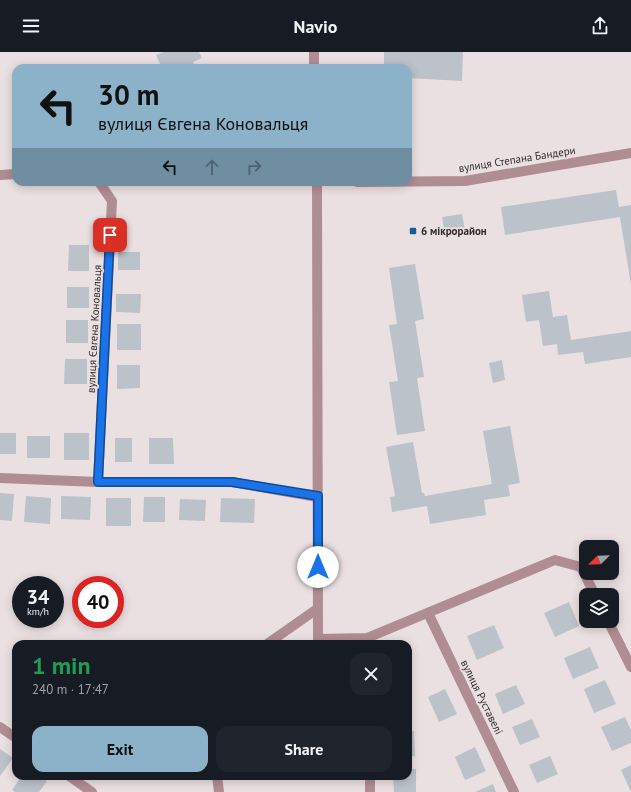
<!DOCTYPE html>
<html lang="en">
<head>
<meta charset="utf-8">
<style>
	:root { --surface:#171b24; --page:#20242c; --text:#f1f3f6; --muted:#9ea1a6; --accent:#8cb2ca }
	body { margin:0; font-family:"PT Sans",sans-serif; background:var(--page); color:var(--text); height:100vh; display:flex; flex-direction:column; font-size:15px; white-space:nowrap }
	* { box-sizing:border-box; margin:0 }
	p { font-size:13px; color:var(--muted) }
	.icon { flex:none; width:22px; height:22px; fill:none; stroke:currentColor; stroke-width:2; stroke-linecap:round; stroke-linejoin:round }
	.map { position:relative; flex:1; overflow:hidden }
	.side { position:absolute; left:12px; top:588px; width:400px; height:140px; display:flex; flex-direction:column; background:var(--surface); border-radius:12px; box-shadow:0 2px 10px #0003 }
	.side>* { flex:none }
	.banner { position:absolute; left:12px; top:12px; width:400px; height:122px; border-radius:12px; box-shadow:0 2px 10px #0003; background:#8cb2ca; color:#111; overflow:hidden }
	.needle { width:26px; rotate:247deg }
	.controls { position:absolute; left:579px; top:488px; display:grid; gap:8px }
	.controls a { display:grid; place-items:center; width:40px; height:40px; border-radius:8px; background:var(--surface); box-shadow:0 2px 10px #0003; font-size:20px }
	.speed { position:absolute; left:12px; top:524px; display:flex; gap:8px; font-size:20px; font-weight:700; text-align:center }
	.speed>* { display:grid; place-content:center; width:52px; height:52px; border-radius:50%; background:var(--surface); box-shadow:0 2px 10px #0003; line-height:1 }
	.speed small { font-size:10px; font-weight:400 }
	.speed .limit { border:6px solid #d22; background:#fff; color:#111 }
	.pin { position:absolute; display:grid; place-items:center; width:34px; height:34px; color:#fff; margin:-17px; border-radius:8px; box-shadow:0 2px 6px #0006 }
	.me { position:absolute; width:44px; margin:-22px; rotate:0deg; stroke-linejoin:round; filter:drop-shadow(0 0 3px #0008) }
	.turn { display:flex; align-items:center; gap:14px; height:84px; padding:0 20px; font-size:18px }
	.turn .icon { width:52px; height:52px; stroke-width:2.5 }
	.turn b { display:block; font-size:28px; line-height:34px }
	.lanes { display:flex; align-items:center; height:38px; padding:0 20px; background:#0003; justify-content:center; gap:20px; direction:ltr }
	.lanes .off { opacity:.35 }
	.round { display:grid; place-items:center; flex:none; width:42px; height:42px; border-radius:12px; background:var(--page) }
	.head { display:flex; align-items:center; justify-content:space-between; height:68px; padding:0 20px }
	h1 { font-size:24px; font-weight:800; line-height:30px; color:#1e9e55 }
	.action { display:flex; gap:8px; margin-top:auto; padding:8px 20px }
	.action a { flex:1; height:46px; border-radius:12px; background:var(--accent); color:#111; font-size:16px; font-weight:800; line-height:46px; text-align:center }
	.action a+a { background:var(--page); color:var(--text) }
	header { display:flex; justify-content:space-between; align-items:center; height:52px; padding:0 20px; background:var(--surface); font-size:18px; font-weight:800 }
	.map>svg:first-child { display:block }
	.building { fill:#bbc2c9 }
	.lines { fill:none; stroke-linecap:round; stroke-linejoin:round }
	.minor { stroke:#b08d92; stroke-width:10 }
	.tertiary { stroke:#b08d92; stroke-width:10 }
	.route-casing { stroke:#114b97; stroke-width:10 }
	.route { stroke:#1a73e8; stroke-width:7 }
	.poi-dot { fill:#116294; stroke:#ebe0e1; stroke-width:1.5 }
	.labels { text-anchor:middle; stroke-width:3.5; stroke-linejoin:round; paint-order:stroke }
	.street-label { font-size:11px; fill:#302c2d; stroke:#ebe0e1 }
	.poi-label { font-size:11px; font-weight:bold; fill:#302c2d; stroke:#ebe0e1; text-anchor:start }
</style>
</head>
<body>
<header><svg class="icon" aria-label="menu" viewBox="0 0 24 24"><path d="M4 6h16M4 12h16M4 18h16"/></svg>Navio<svg class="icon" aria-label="share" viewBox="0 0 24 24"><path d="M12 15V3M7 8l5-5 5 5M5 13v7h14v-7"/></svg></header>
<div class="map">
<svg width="631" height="740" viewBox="0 0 631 740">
	<rect width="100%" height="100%" fill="#ebe0e1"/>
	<path class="building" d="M163,0H199L202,6L193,10L195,16H162L156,3Z
		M384,0H463L462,29L408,26V16H384Z
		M616,138L619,155L631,153V233L620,165L505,183L501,155Z
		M462,162L465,178L445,181L442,165Z
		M69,193H89V219H68Z
		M118,200H140V218H118Z
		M415,212L424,267L415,269L424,325L417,326L425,379L397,383L389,330L398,329L389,273L397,272L389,216Z
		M67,235H89V256H67Z
		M549,239L553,265L567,263L571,288L631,279V305L585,312L583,300L558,303L557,292L543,294L539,268L526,270L522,243Z
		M116,242H141L140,261L116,260Z
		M66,268H88V291H66Z
		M117,272H141V298H117Z
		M65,307H87V332H64Z
		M502,308L505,328L493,331L489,311Z
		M117,313H140V336L117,337Z
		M510,374L520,431L508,433L510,444L484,448L486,463L430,472L427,454L392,460L390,445L395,444L386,395L413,390L422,441H424L425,444L492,432L483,379Z
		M0,381H16V402H0Z
		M64,381H89V408H64Z
		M27,384H50V406H27Z
		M115,386H132V410H115Z
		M149,386H173L174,412H149Z
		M0,441L14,442L12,469L0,468Z
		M26,444L51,446L50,472L24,470Z
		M61,444L91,445L90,468L61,467Z
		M144,445H165V470H143Z
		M106,446H131V474H106Z
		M221,446L255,447L254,471L220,470Z
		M180,447L206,448L205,469L179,468Z
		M569,550L579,574L555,585L544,561Z
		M494,573L504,596L477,608L467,584Z
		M590,595L599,616L573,627L564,606Z
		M605,628L616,652L594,661L584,637Z
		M516,633L525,652L503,662L495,642Z
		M445,637L457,662L439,670L428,645Z
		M625,665L631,678V691L612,699L601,675Z
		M532,667L540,685L520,693L512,675Z
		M408,679H414L415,704L408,705Z
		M475,695L486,719L465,728L455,705Z
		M0,697L13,706L0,724Z
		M550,704L558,722L537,731L529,713Z
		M631,713V740L621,718Z
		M408,717H416V740H394L393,724H408Z
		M22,724H40L47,729L39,740H15L12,738Z
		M493,732L496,740H475Z"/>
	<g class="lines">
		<path class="minor" d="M0,426L98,430H232L317,445
			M98,430L112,149L99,130
			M428,561L514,740
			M608,569L631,615
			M318,587L367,586L555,508L581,515L595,543
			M267,592L317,557
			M0,675L16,686
			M69,724L92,740
			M217,724L219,740
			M370,724V740"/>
		<path class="tertiary" d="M314,0V16
			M0,123L16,122
			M317,130L318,587
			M357,130L465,129L631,101"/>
	</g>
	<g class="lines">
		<g class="route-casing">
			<path id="route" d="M110,183L98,430H232L318,444V515"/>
		</g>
		<use href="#route" class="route"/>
	</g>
	<rect class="poi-dot" x="409" y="175" width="8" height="8" rx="2"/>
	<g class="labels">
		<g class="street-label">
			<text transform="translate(517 107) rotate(-9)" y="4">вулиця Степана Бандери</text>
			<text transform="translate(94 277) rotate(-87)" y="4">вулиця Євгена Коновальця</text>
			<text transform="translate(482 645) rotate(64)" y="4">вулиця Руставелі</text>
		</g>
		<g class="poi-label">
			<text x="421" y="183">6 мікрорайон</text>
		</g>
	</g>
</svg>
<div class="controls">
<a><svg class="needle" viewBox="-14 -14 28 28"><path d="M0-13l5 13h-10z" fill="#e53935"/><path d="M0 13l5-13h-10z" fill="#9ea1a6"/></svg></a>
<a><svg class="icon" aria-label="layers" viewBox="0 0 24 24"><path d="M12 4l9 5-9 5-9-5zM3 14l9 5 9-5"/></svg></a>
</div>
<div class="speed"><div>34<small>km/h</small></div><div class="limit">40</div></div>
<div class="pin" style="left:110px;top:183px;background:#d93025"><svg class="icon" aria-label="arrive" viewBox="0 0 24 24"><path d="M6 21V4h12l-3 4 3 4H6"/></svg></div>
<svg class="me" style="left:318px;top:515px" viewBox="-20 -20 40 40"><circle r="19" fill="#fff"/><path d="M0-13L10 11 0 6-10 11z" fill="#1a73e8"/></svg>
<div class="banner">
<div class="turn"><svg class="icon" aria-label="left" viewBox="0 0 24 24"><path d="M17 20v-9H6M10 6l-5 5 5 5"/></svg><div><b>30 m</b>вулиця Євгена Коновальця</div></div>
<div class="lanes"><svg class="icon" aria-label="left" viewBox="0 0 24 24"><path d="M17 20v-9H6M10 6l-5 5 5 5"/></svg><svg class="icon off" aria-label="ahead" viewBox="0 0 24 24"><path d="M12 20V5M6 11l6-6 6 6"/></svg><svg class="icon off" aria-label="right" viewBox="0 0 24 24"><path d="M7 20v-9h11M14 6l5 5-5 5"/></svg></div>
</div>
<section class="side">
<div class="head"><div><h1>1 min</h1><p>240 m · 17:47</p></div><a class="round"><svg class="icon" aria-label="close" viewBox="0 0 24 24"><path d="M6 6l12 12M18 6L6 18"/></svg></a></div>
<div class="action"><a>Exit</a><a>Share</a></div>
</section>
</div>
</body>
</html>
